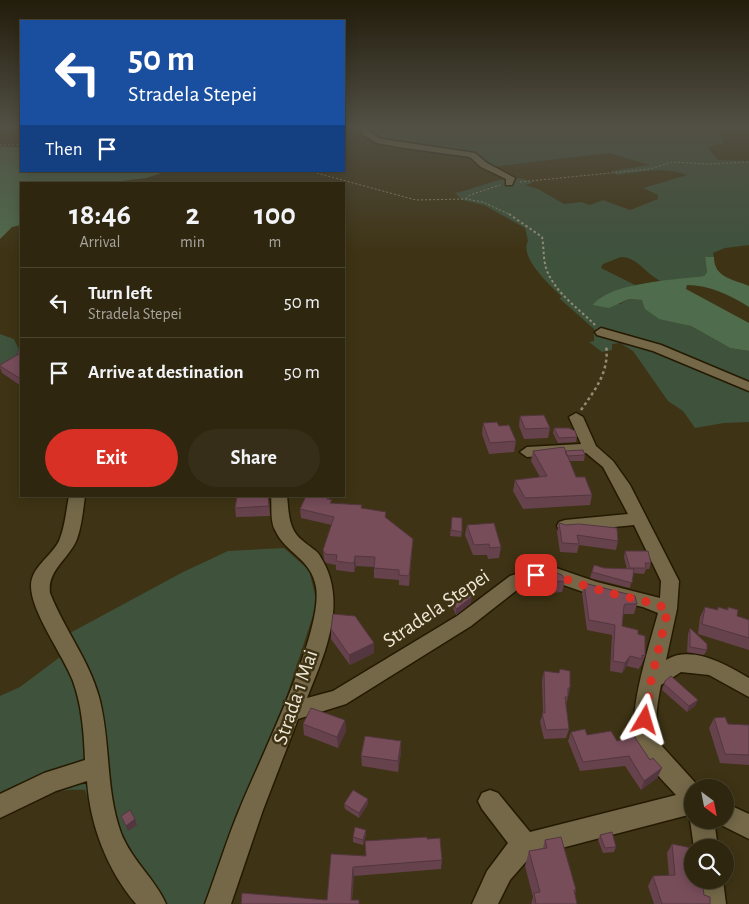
<!DOCTYPE html>
<html lang="en">
<head>
<meta charset="utf-8">
<style>
	:root { --surface:#2e260f; --page:#362e18; --text:#f1f3f6; --muted:#a7a59e; --line:#49432f; --accent:#d93025 }
	body { margin:0; font-family:"Alegreya Sans",sans-serif; background:var(--page); color:var(--text); height:100vh; display:flex; flex-direction:column; font-size:19px; white-space:nowrap }
	* { box-sizing:border-box; margin:0 }
	p { font-size:16px; color:var(--muted) }
	.icon { flex:none; width:28px; height:28px; fill:none; stroke:currentColor; stroke-width:2; stroke-linecap:round; stroke-linejoin:round }
	.map { position:relative; flex:1; overflow:hidden }
	.panel { position:absolute; left:20px; top:182px; width:325px; height:315px; display:flex; flex-direction:column; background:var(--surface); border-radius:0px; box-shadow:0 2px 12px #0003,0 0 0 1px var(--line) }
	.panel>* { flex:none }
	.guide { position:absolute; left:20px; top:20px; width:325px; height:152px; border-radius:0px; box-shadow:0 2px 12px #0003,0 0 0 1px var(--line); background:#1a4fa0; color:#fff; overflow:hidden }
	.needle { width:32px; rotate:148deg }
	.buttons { position:absolute; left:684px; top:779px; display:grid; gap:10px }
	.buttons a { display:grid; place-items:center; width:50px; height:50px; border-radius:50%; background:var(--surface); box-shadow:0 2px 12px #0003,0 0 0 1px var(--line); font-size:25px }
	.pin { position:absolute; display:grid; place-items:center; width:42px; height:42px; color:#fff; margin:-21px; border-radius:10px; box-shadow:0 2px 8px #0006 }
	.me { position:absolute; width:55px; margin:-28px; rotate:7deg; stroke-linejoin:round; filter:drop-shadow(0 0 4px #0008) }
	.turn { display:flex; align-items:center; gap:18px; height:105px; padding:0 25px; font-size:22px }
	.turn .icon { width:65px; height:65px; stroke-width:2.5 }
	.turn b { display:block; font-size:35px; line-height:42px }
	.then { display:flex; align-items:center; height:48px; padding:0 25px; background:#0003; gap:10px; font-size:19px }
	.eta { display:flex; justify-content:space-evenly; align-items:center; height:85px; text-align:center }
	.eta b { font-size:30px; font-weight:700; line-height:35px }
	.button { display:flex; gap:10px; margin-top:auto; padding:10px 25px }
	.button a { flex:1; height:58px; border-radius:30px; background:var(--accent); color:#fff; font-size:20px; font-weight:700; line-height:58px; text-align:center }
	.button a+a { background:var(--page); color:var(--text) }
	ul { padding:0; list-style:none }
	li { display:flex; align-items:center; gap:15px; height:70px; padding:0 25px; border-top:1px solid var(--line) }
	li div { flex:1 }
	li b { display:block; font-size:19px }
	li em { font-style:normal }
	.map>svg:first-child { display:block }
	.green { fill:#3e523c }
	.forest { fill:#4f6c4d }
	.lines { fill:none; stroke-linecap:round; stroke-linejoin:round }
	.minor-casing { stroke:#251a00; stroke-width:3 }
	.path-far2 { stroke:#958c74; stroke-width:1; stroke-dasharray:2 2; stroke-linecap:butt }
	.path-far1 { stroke:#958c74; stroke-width:2; stroke-dasharray:2.5 2.5; stroke-linecap:butt }
	.path { stroke:#958c74; stroke-width:2.5; stroke-dasharray:3 3; stroke-linecap:butt }
	.minor { fill:#746848; fill-rule:evenodd }
	.wall { fill:#66424d }
	.shaded-wall { fill:#53363f }
	.building { fill:#774d5a; stroke:#53363f }
	.route { stroke:#d93025; stroke-width:9; stroke-dasharray:0 16.2 }
	.labels { text-anchor:middle; stroke-width:5; stroke-linejoin:round; paint-order:stroke }
	.near-street-label { font-size:21px; fill:#eee7d6; stroke:#3e3314 }
</style>
</head>
<body>
<div class="map">
<svg width="749" height="904" viewBox="0 0 749 904">
	<rect width="100%" height="100%" fill="#3e3314"/>
	<path class="green" d="M368,127H749V129H723L720,136L724,143L707,147L718,160L749,161V245L725,248L713,253L714,257H705L707,272L704,276C695,277 668,284 661,281C646,275 638,257 621,257L603,264L601,268L635,285L599,298L620,304L629,299L642,300L659,318L691,326L730,348L749,351V422L724,423L695,428L683,411L668,401L633,351L620,343L612,344V350L602,352L589,342L594,341V329L559,298L562,297C551,286 519,258 528,241L525,228L484,205L462,200L455,193C479,189 512,169 533,183L525,185L538,189L564,204L581,202L590,205L603,200L630,210L658,199V195L643,188L687,175C665,166 640,172 617,175L611,171L650,165L609,153L492,167L473,154L385,141L367,130Z
		M0,334L14,339L21,354L0,368Z
		M284,548L309,570L317,603L275,732L206,904H137L109,866L101,848L85,790C51,788 30,799 0,813V696L20,687L64,654L57,640L183,572L228,551Z"/>
	<path class="forest" d="M0,147H21V171H168L146,178L97,184L60,181L58,184H21V225L12,227L0,239Z
		M705,257H714C714,278 733,279 749,286V307C730,295 709,285 687,285L686,289L749,323V351L730,348L691,326L659,319L645,309L642,300L629,299L609,308L593,305C610,282 676,280 704,276L707,272Z"/>
	<g class="lines">
		<g class="minor-casing">
			<path id="minor" d="M361,127H367L369,132L382,139L475,153L487,163L515,178L512,185H506V179L481,167L470,157L398,147L377,143L363,135Z
				M601,328L661,345L749,382V391L653,351L597,335L595,332Z
				M576,413L583,417L596,446L613,461L630,485L679,581L677,609L666,660C691,644 727,665 749,678V697L709,675L681,672L661,685C657,704 653,727 661,745L700,788H692V820H714L718,848H694L690,820L692,814L531,856L510,880L498,904H472L487,871L508,843L482,809L478,801L482,793L490,790L498,793L530,832L676,795C661,778 640,760 635,736C629,708 650,643 658,613L643,607L595,596L552,581L536,582L522,586L471,626L346,704L298,719L263,810L231,904H205C217,872 227,839 240,808C259,761 324,631 316,587C311,558 286,554 275,530C270,521 272,506 271,496H287C289,513 288,530 303,541C308,546 317,550 320,556C349,601 325,653 307,698L333,691L457,616L510,576L536,568L553,567L597,582L660,598L661,581L634,525L565,532L559,530L557,526L559,522L565,520L628,514L603,467L586,453L527,457L520,452L527,447L581,444L569,417Z
				M69,496H85C83,510 82,525 77,539C69,559 47,570 50,593C64,629 89,660 99,697C111,742 105,789 121,833C132,861 156,880 166,904H136C107,870 90,825 87,781L56,791L0,818V794L44,773L85,760C84,733 82,706 73,681C63,655 31,612 31,586C31,567 51,557 59,541C65,527 66,511 69,496Z
				M725,803L749,814V839L717,823L715,820H725Z
				M697,880H723L726,904H700Z"/>
		</g>
		<path class="path-far2" d="M0,145H21
			M309,171L416,200L466,199L483,202L511,215
			M520,182L650,169L672,162L708,164L749,162
			M466,199L470,195L500,185"/>
		<path class="path-far1" d="M509,214L542,237C544,247 543,258 546,268C554,292 578,308 595,325"/>
		<path class="path" d="M581,410C595,390 610,371 606,345"/>
		<use href="#minor" class="minor"/>
	</g>
	<path class="wall" d="M21,350V386L2,373L0,368V365L18,354L17,352Z
		M520,416L550,428L548,438L524,439L519,426Z
		M483,423L499,426L516,441L514,452L489,454L482,434Z
		M554,428L577,437L576,442L558,443L553,433Z
		M533,451H565L585,455L584,461H569L576,477L592,495L590,505L523,509L513,491L515,480L540,477L531,461Z
		M306,496H329V499L332,504L386,512V519L413,539L409,586L399,585V580L374,578V567L356,566L354,572H351L336,570V565L326,563L324,560L323,550L332,525L301,518L300,509Z
		M269,502L270,516L236,517L235,508Z
		M452,517L462,532L461,537L450,536Z
		M559,523L618,541L616,550L579,545L577,553L560,552L557,532Z
		M467,525L501,547L499,558L488,559L487,555H473L465,535Z
		M625,551L651,563L649,569H646L644,574L633,573L630,588L590,578L594,565L604,568L627,569L624,557Z
		M535,574L565,581L562,592L536,594L533,585Z
		M584,583L637,604L634,614H623L622,626L638,634L645,656L641,666H640L639,669L627,666L622,673L610,671L612,635L587,630L582,593Z
		M448,591L471,603L456,615L448,596Z
		M705,607L717,610L718,607L727,610L728,607L737,616L749,620V650L698,634L700,617Z
		M690,628L707,650L704,655L687,652L688,634Z
		M331,629L374,653L350,665L331,639Z
		M560,669L570,688L566,705L569,729L566,738L544,739L540,722L543,713L542,680L544,671L559,673Z
		M665,681L695,706L687,712L662,690Z
		M714,718L728,724L749,725V765L720,763L709,728Z
		M345,720L346,731L338,748L304,735L303,724Z
		M571,732L587,735L650,760L662,768L657,778L641,790L625,766L580,771L568,741Z
		M401,741V752L398,772L362,766L361,756Z
		M368,799V804L359,818L345,809L344,804Z
		M366,830V835L363,845L353,842V837Z
		M600,835L616,847L614,852L603,853L598,840Z
		M427,839L442,860L441,869L354,876L352,900H359V904H241L327,900L331,854L366,856L365,841Z
		M545,840L576,890L575,894L577,904H531L533,897L525,866L529,851L543,848Z
		M672,844L704,895L710,904H654L648,886L653,876H669L667,853Z"/>
	<path class="shaded-wall" d="M355,556L356,566L354,572V563Z
		M472,597L471,603L456,615V609Z
		M374,643V653L350,665L349,655Z
		M630,656L627,666L622,673L625,663Z
		M698,700L695,706L687,712L689,706Z
		M345,720L346,731L338,748L337,737Z
		M401,741V752L398,772V761Z
		M662,768L657,778L641,790L644,781Z
		M368,799V804L359,818V813Z
		M135,819L137,825L128,831L126,826Z
		M366,830V835L363,845V840Z
		M353,867L354,876L351,904V900Z"/>
	<path class="building" d="M21,350V379L0,366V365L19,354L17,352Z
		M544,415L550,428L525,429L520,416Z
		M497,422L499,426L509,425L516,441L490,443L483,423Z
		M554,428H569L575,431L577,437L559,438Z
		M564,447L576,477H585L592,495L525,498L515,480L547,476L533,451Z
		M583,450L585,455L567,456L565,451Z
		M237,496H268L269,506L235,508Z
		M306,496H328L327,499L332,500L330,503L362,505L361,508L386,512L385,517L413,539L409,576L399,575V570L374,568L375,557L355,556L354,563H350L336,561L337,555L325,554L323,550L334,517L300,509Z
		M452,517L462,518V532L451,530Z
		M494,523L501,547L490,548L489,544L474,545L467,525Z
		M559,523L566,525L579,524L617,528L618,541L577,535L579,544L562,543Z
		M625,551H648L651,563H645L646,568H630Z
		M594,565L604,568L634,569L632,583L592,572Z
		M554,572L562,575L565,581L538,583L535,574Z
		M584,583L635,596L637,604H625L624,606L622,626L638,630V634L645,636V656L642,655V659L630,656L625,663L613,661L615,625L589,620Z
		M468,588L472,597L456,609L448,591Z
		M705,607L718,610V607L728,610V607L738,610L737,616L749,620V638L702,624Z
		M333,614L355,616L374,643L349,655L331,629Z
		M690,628L707,644V650L690,647Z
		M560,669L570,671V688H568V697H565L569,729L546,730L542,713H545L544,671L559,673Z
		M671,676L698,700L689,706L664,684L665,681Z
		M311,708L345,720L337,737L303,724Z
		M725,717L728,724L749,725V755L725,754L714,718Z
		M585,729L587,735L611,731L617,741L634,736L650,760L653,758L662,768L644,781L629,756L583,762L571,732Z
		M365,736L401,741L398,761L361,756Z
		M353,790L368,799L359,813L344,804Z
		M130,810L135,819L126,826L121,816Z
		M355,827L366,830L363,840L353,837Z
		M612,832L616,847L605,848L600,835Z
		M427,837V839L440,838L442,860L353,867L351,900H359V904H241L242,893L327,900L331,854L366,856L365,841Z
		M561,837L576,890H574L577,904H536L534,893L540,892L529,851L547,848L545,840Z
		M672,844L692,848V880H702L704,895L710,897V904H662L653,876L675,875Z"/>
	<linearGradient id="sky" x2="0" y2="1"><stop stop-color="#221c0b"/><stop offset="0.5" stop-color="#525045"/><stop offset="1" stop-color="#525045" stop-opacity="0"/></linearGradient>
	<rect width="749" height="253" fill="url(#sky)"/>
	<g class="lines">
		<path class="route" d="M536,575C558,574 575,583 596,589C622,597 644,599 668,609L651,681L645,720"/>
	</g>
	<g class="labels">
		<g class="near-street-label">
			<text transform="translate(436 608) rotate(-34)" y="7">Stradela Stepei</text>
			<text transform="translate(295 697) rotate(-71)" y="7">Strada 1 Mai</text>
		</g>
	</g>
</svg>
<div class="buttons">
<a><svg class="needle" viewBox="-14 -14 28 28"><path d="M0-13l5 13h-10z" fill="#e53935"/><path d="M0 13l5-13h-10z" fill="#a7a59e"/></svg></a>
<a><svg class="icon" aria-label="search" viewBox="0 0 24 24"><circle cx="10" cy="10" r="6"/><path d="M15 15l6 6"/></svg></a>
</div>
<div class="pin" style="left:536px;top:575px;background:#d93025"><svg class="icon" aria-label="arrive" viewBox="0 0 24 24"><path d="M6 21V4h12l-3 4 3 4H6"/></svg></div>
<svg class="me" style="left:645px;top:720px" viewBox="-20 -20 40 40"><path d="M0-17L14 15 0 8-14 15z" fill="#d93025" stroke="#fff" stroke-width="4"/></svg>
<div class="guide">
<div class="turn"><svg class="icon" aria-label="left" viewBox="0 0 24 24"><path d="M17 20v-9H6M10 6l-5 5 5 5"/></svg><div><b>50 m</b>Stradela Stepei</div></div>
<div class="then">Then<svg class="icon" aria-label="arrive" viewBox="0 0 24 24"><path d="M6 21V4h12l-3 4 3 4H6"/></svg></div>
</div>
<section class="panel">
<div class="eta">
<div><b>18:46</b><p>Arrival</p></div>
<div><b>2</b><p>min</p></div>
<div><b>100</b><p>m</p></div>
</div>
<ul>
<li><svg class="icon" aria-label="left" viewBox="0 0 24 24"><path d="M17 20v-9H6M10 6l-5 5 5 5"/></svg><div><b>Turn left</b><p>Stradela Stepei</p></div><em>50 m</em></li>
<li><svg class="icon" aria-label="arrive" viewBox="0 0 24 24"><path d="M6 21V4h12l-3 4 3 4H6"/></svg><div><b>Arrive at destination</b></div><em>50 m</em></li>
</ul>
<div class="button"><a>Exit</a><a>Share</a></div>
</section>
</div>
</body>
</html>
